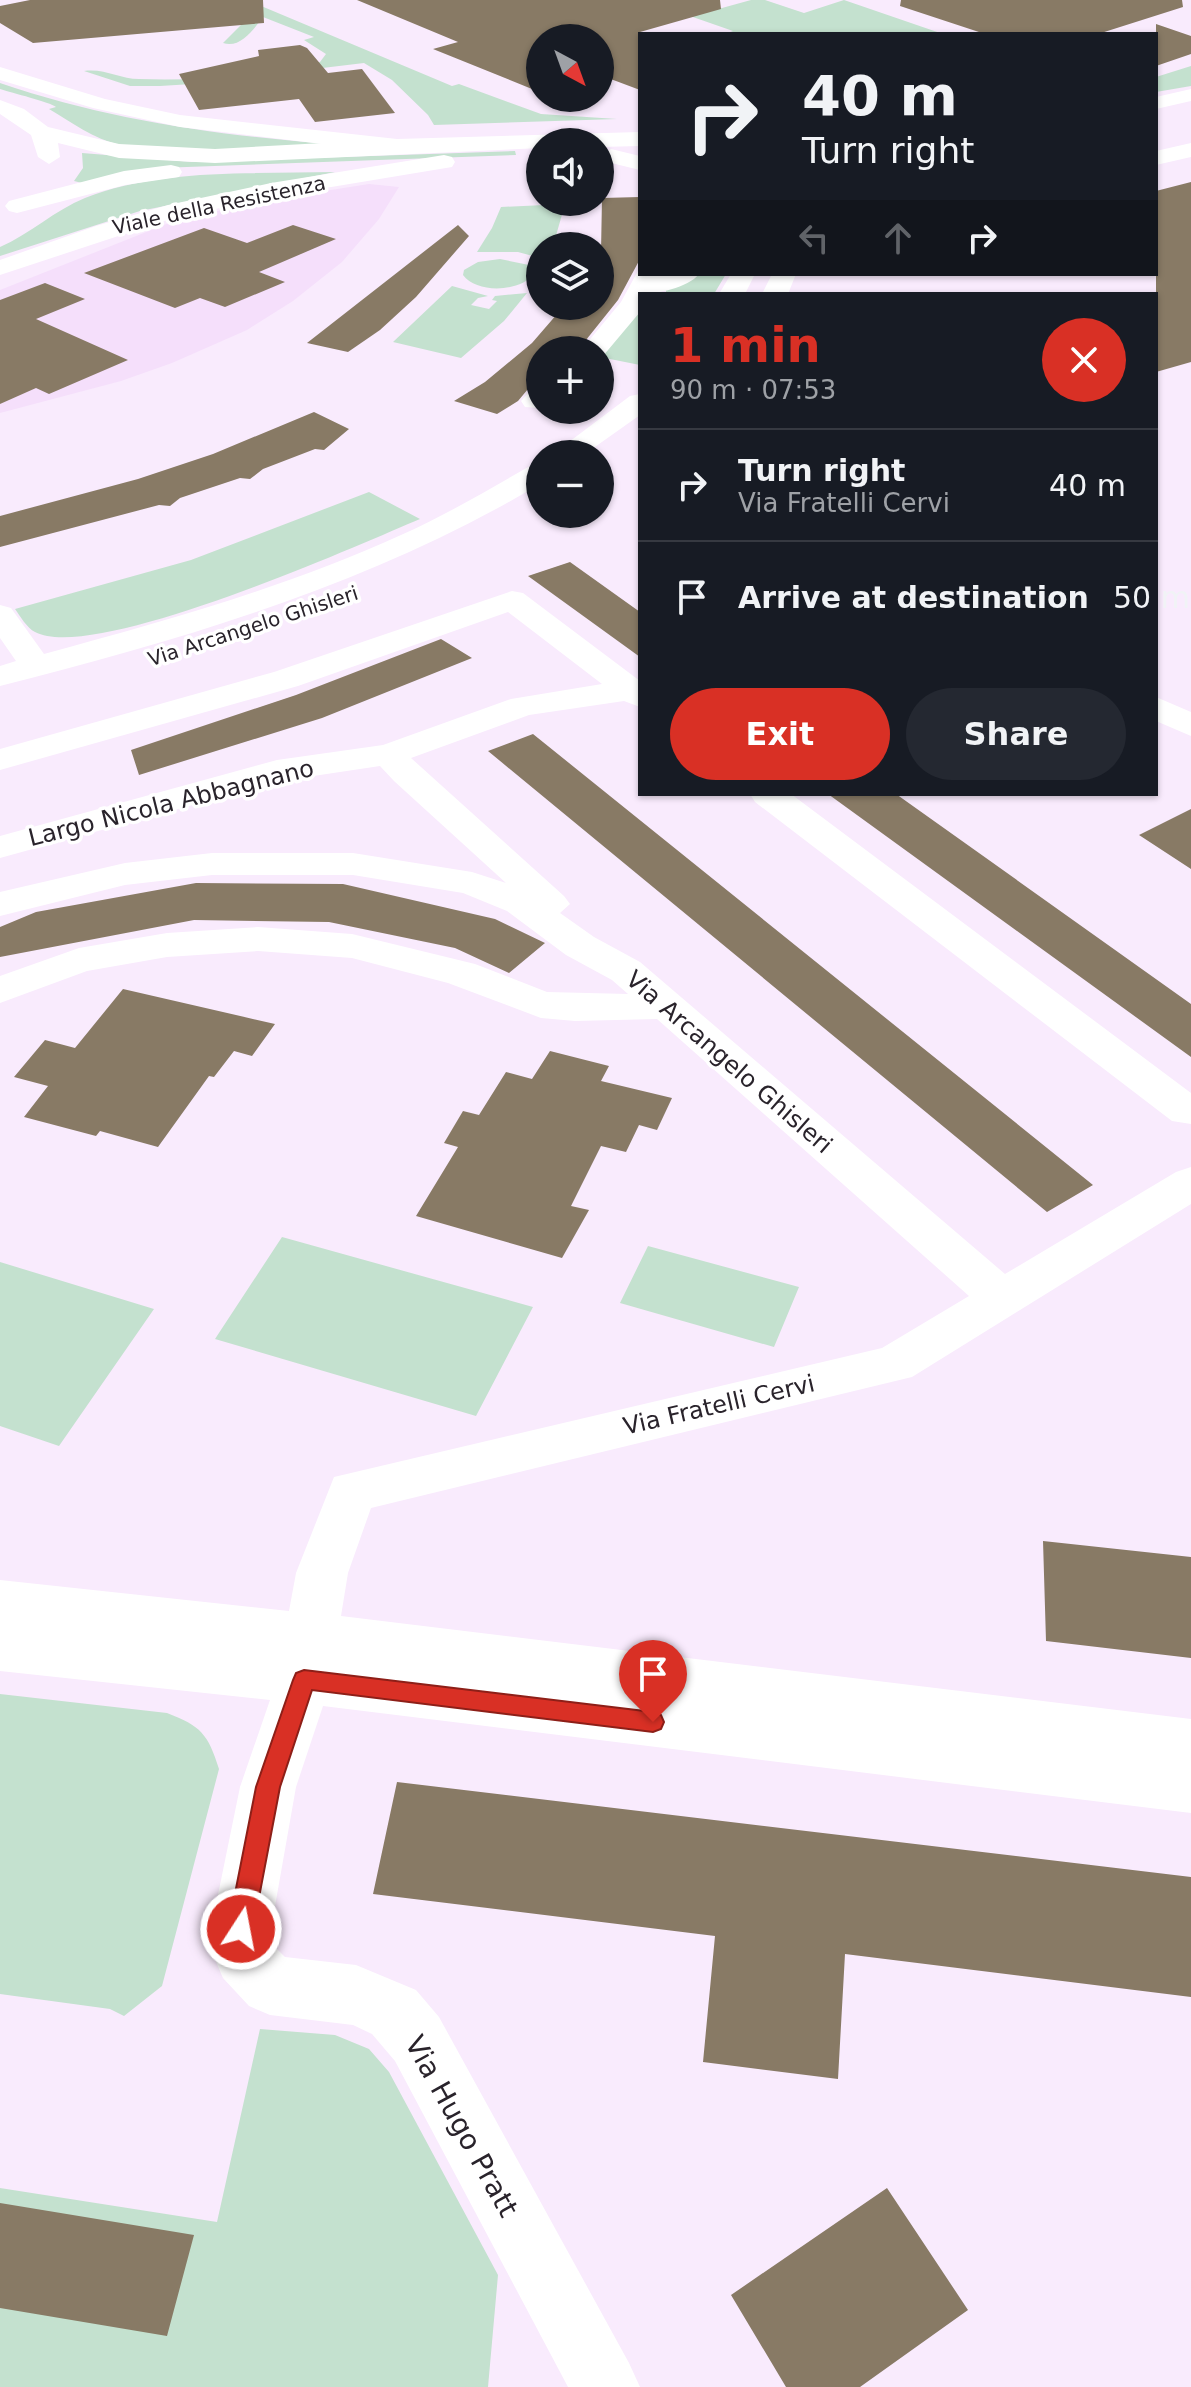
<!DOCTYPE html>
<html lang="en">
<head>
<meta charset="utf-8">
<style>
	:root { --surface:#171b24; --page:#242831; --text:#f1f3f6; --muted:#9ea1a6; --line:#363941; --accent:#d93025 }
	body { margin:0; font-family:"DejaVu Sans",sans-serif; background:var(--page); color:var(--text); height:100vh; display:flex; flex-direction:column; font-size:30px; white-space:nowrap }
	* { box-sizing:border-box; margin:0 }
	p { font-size:26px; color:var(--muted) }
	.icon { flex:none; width:44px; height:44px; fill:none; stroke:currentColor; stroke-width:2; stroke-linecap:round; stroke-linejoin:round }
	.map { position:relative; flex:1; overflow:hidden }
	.details { position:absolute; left:638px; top:292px; width:520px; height:504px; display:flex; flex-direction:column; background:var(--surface); border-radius:0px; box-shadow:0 2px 6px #0004 }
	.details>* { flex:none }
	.top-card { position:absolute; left:638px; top:32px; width:520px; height:244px; border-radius:0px; box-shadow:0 2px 6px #0004; background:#171b24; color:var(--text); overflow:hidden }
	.needle { width:52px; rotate:139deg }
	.tools { position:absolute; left:526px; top:24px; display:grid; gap:16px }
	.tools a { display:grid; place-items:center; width:88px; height:88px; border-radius:50%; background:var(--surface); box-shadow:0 2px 6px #0004; font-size:40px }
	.pin { position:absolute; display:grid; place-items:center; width:68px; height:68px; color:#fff; margin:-82px -34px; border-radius:50% 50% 50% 0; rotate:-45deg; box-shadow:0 0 8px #0007 }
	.pin .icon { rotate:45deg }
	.me { position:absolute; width:88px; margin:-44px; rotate:11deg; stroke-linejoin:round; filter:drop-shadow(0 0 6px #0008) }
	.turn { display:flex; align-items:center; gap:28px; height:168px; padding:0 32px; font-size:36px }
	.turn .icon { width:104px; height:104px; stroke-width:2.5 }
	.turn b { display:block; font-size:56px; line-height:68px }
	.lanes { display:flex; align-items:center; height:76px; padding:0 32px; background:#0003; justify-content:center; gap:40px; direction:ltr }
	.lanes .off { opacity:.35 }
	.round { display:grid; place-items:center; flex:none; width:84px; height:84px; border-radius:42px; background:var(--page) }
	.headline { display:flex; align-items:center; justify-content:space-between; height:136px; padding:0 32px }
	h1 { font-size:48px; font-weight:600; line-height:60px; color:var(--accent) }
	.primary-button { display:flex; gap:16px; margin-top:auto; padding:16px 32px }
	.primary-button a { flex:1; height:92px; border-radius:48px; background:var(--accent); color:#fff; font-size:32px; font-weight:600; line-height:92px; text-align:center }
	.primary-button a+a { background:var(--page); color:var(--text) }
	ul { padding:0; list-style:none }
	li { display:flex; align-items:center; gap:24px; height:112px; padding:0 32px; border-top:2px solid var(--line) }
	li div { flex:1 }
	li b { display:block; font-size:30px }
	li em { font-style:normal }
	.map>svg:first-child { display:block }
	.built { fill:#f5dffb }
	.green { fill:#c4e1cf }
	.building { fill:#887a65 }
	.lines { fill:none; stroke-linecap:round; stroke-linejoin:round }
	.street { fill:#fff; fill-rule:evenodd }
	.secondary { fill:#fff; fill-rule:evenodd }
	.route { fill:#d93025; stroke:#8d1f18; stroke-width:2 }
	.labels { text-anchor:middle; stroke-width:7; stroke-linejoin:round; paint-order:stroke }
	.far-street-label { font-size:20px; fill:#29232b; stroke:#fff }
	.street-label { font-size:24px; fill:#29232b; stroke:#fff }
	.near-street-label { font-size:28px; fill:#29232b; stroke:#fff }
</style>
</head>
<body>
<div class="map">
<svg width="1191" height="2387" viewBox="0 0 1191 2387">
	<rect width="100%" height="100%" fill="#f9ebfd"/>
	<path class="built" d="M369,184L399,187L379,219L342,262L293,301L247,330L172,363L121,381L0,413V290L174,221L261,201Z"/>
	<path class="green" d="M247,0L452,86L459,84L541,114L617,119L434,125L428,115L392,80L364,63L314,69L271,79L160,86H130L84,71C104,68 120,79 139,79C201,81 260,76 320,62L326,54L304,40L314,37L263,17C254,29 240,49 223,43L248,18Z
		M644,0L722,8L751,0H765L804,13L844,0L943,34H725L733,31Z
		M1191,66V86L1156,92V77Z
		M0,83C111,121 224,136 341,145C269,148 191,159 120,145C94,139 71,122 49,109L56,107C50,102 12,93 0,89Z
		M515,151L516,155L159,168L82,183L74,181L83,168L82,153L192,162Z
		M335,172L140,211L0,256V247C30,234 55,210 85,198C158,168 257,174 335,172Z
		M565,204L553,246H540V258L518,252H477L492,228L501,207Z
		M500,259L529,265L534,274C520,292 477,294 463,275L464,270L478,262Z
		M694,274H726L714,294H666V286Z
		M452,286L488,296L478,298L471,305L489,309L497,301L492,300L495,296L527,293L504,321L461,358L393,342Z
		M640,304V365L600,357V351Z
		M369,492L420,519C354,547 94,663 35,632C27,628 20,616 15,609L191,560Z
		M282,1237L533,1307L476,1416L215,1339Z
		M648,1246L799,1287L774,1347L620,1303Z
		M0,1262L154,1309L59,1446L0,1426Z
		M0,1694L167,1713C201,1726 208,1734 219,1769L162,1986L124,2016L110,2009L0,1994Z
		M260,2029L335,2035L369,2049L389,2072L498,2275L488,2387H0V2188L217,2222Z"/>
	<path class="building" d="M30,0H263L264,23L33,43L0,23V6Z
		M357,0H720L721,9L640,32V90L600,75V38H540V86L532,89L433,49L458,42Z
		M901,0H1182L1183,7L1098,34H985L900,6Z
		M1156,24L1191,36V54L1156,66Z
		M300,45L307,48L328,73L362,69L395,113L315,122L299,99L199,110L179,74L259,56L258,50Z
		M1191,182V362L1156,372V191Z
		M640,197V259L618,300L578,350H540V384L528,389L518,401L497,414L454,401L485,382L532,343L564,306H600L602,198Z
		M293,225L336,239L259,272L285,282L225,307L200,298L175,308L84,273L204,228L247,243Z
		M458,225L469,236L416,297L380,330L348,352L307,343Z
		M45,283L85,299L36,319L128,360L49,394L36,388L0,404V300Z
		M314,412L349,429L324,450L315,449L263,469L250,479L240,478L180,498L170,506L159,505L0,547V516L138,479L213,454Z
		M570,562L640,612V657L528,576Z
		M441,639L472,658L322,718L139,775L131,750L296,695Z
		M533,734L1093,1185L1047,1212L488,751Z
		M828,794H896L1191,1004V1057Z
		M1191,809V869L1139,835Z
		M196,883L343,884L495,919L545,943L509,973L455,948L329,922L194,920L0,957V927L36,912Z
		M123,989L275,1024L252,1056L234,1051L214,1077L209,1076L158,1147L100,1131L96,1136L24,1117L48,1086L14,1077L45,1040L75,1048Z
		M550,1051L609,1066L601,1081L672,1098L657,1130L639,1125L626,1152L601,1146L571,1206L589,1210L562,1258L416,1216L458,1147L444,1143L463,1111L479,1115L506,1072L532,1079Z
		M1043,1541L1191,1557V1658L1046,1641Z
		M397,1782L1191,1877V1997L845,1954L838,2079L703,2062L715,1936L373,1894Z
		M887,2188L968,2310L860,2387H786L731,2295Z
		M0,2203L194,2235L167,2336L0,2308Z"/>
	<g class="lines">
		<path class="street" d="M0,67L105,99L180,115L397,139L408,146L397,153L180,127L93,108L0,80Z
			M1191,143V157L1156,165V151Z
			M611,149L640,156V170L603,161L600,156Z
			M444,155L452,157L455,162L452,167L271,197L173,218L0,275V260L96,226L168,205L271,183Z
			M639,269L640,274H699C688,288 656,294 640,294V312L603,356H600V350H581L621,302Z
			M731,274H755L745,294H719Z
			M772,274H796L788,294H762Z
			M540,389V408L525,407L521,401L530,391Z
			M640,394V415L585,454H553L630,396Z
			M540,463V484C374,583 187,639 0,686V666L16,661L0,638V605L11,608L44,654C165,621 287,587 401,535C446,515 488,490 530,466Z
			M512,591L523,593L640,681V707L624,701L529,715L411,758L564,896L570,904L560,913L594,937L640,962L1005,1274L1176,1172L1191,1167V1204L912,1377L371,1508L348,1573L341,1616L1191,1719V1813L323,1706L296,1787L271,1929L272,1944L285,1957L356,1965L416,1990L439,2017L629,2363L640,2387H568L395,2061L372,2034L353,2025L270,2015L249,2006L223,1978L214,1957L211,1929L240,1787L270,1700L0,1671V1580L289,1611L296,1573L334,1477L882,1348L969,1296L657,1019L575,1021L541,1018L448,983L352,958L258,951L167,957L87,971L0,1003V976L79,948L167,933L258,927L352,934L475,964L547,992L628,994L612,980L566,955L507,911L463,893L353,875H212L125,885L0,916V892L125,863L212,853H353L472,872L506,883L394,781L380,766L280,781L0,858V836L277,760L383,745L511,699L602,684L508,612L298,686L0,770V749L274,672Z
			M1156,697L1191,712V736L1156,721Z
			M750,794H791L1191,1093V1124L1172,1121L755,802Z"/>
		<path class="secondary" d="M1191,89V101L1156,109V97Z
			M0,100L24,109L48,127L119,144L215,149L397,139L640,132V146L600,147V142H540V148L215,163L119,158L58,143L60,157L49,164L38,157L31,135L0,114Z
			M171,165L179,167L182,172L179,177L125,185L17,213L9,211L5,206L9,201L124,171Z"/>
	</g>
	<path class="route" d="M304,1670L653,1712L661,1715L664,1722L661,1729L653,1732L312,1690L280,1787L253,1929L249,1937L241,1941L232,1937L228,1929L256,1787L293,1680L296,1673Z"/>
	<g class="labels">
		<g class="far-street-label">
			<text transform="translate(219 205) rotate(-12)" y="7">Viale della Resistenza</text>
			<text transform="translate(253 626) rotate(-18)" y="7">Via Arcangelo Ghisleri</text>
		</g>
		<g class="street-label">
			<text transform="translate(171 803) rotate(-14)" y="8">Largo Nicola Abbagnano</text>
			<text transform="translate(729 1062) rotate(41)" y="8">Via Arcangelo Ghisleri</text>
			<text transform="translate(719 1405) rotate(-13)" y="8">Via Fratelli Cervi</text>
		</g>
		<g class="near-street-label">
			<text transform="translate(462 2126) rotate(61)" y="10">Via Hugo Pratt</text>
		</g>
	</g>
</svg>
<div class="tools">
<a><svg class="needle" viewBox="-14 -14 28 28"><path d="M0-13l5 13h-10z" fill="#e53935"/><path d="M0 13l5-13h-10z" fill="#9ea1a6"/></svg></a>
<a><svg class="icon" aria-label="sound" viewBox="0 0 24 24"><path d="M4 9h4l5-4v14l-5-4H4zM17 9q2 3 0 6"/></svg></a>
<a><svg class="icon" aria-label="layers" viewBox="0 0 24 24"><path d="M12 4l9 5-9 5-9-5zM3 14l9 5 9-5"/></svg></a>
<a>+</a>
<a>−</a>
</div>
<div class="pin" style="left:653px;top:1722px;background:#d93025"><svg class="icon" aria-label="arrive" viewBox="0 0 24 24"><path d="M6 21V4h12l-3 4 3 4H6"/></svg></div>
<svg class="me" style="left:241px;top:1929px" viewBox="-20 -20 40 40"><circle r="17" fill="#d93025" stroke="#fff" stroke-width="3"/><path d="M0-11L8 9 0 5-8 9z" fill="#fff"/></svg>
<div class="top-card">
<div class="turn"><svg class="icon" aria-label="right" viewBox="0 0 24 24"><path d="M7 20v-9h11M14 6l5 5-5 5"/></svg><div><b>40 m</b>Turn right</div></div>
<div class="lanes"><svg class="icon off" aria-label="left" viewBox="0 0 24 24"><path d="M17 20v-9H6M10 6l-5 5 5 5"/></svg><svg class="icon off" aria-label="ahead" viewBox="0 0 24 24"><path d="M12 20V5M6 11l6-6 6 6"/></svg><svg class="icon" aria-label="right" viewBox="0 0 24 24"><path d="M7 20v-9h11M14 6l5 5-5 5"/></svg></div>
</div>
<section class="details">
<div class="headline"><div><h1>1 min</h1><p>90 m · 07:53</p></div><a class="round" style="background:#d93025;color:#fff"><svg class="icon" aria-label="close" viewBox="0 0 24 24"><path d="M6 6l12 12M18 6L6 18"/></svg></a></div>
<ul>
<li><svg class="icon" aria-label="right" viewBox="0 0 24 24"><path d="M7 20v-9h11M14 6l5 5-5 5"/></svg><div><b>Turn right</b><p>Via Fratelli Cervi</p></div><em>40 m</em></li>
<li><svg class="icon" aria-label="arrive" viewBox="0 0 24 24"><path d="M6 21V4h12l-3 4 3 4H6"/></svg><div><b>Arrive at destination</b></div><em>50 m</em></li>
</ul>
<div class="primary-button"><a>Exit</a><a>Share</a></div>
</section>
</div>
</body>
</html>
